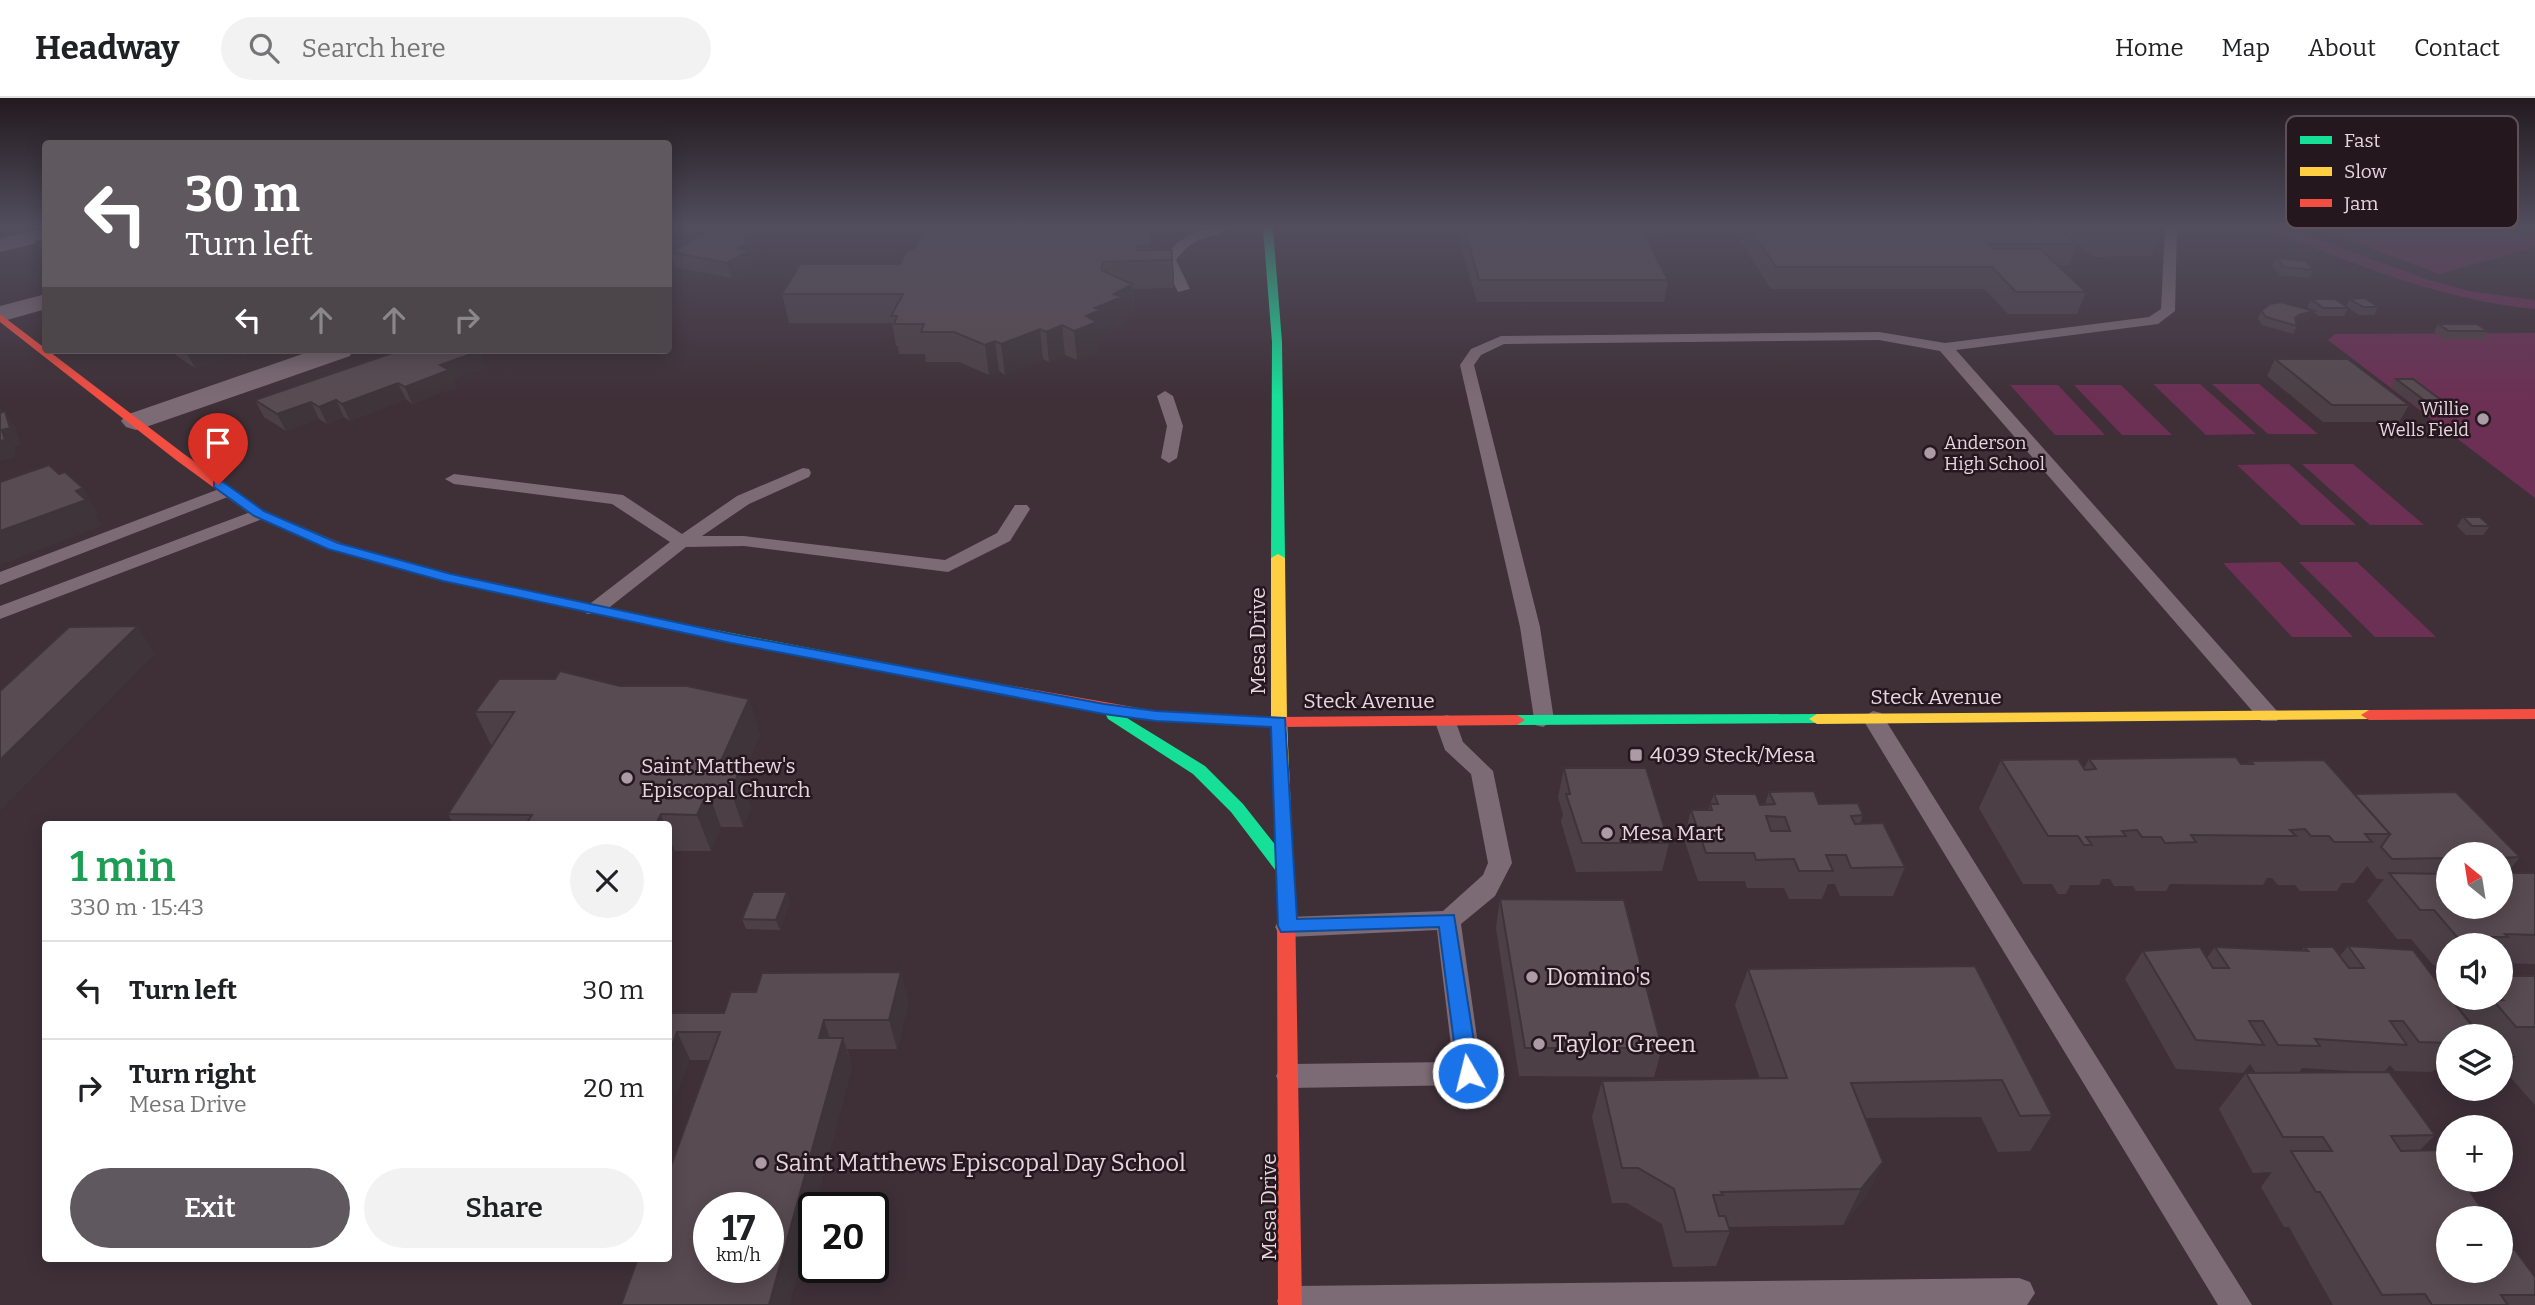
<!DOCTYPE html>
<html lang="en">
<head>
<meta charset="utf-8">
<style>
	:root { --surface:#fff; --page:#f2f2f2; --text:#202124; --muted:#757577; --line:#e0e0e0; --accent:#5f585e }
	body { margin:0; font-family:Bitter,serif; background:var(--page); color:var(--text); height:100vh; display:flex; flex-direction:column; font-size:26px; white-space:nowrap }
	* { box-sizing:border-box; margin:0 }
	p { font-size:23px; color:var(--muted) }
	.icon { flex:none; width:38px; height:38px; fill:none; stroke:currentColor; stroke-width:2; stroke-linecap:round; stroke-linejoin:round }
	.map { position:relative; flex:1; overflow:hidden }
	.details { position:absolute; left:42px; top:723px; width:630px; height:441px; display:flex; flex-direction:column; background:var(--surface); border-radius:7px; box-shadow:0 4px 18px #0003 }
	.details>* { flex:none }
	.banner { position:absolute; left:42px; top:42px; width:630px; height:214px; border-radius:7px; box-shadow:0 4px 18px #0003; background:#5f585e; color:#fff; overflow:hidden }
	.needle { width:46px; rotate:330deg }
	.controls { position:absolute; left:2436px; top:744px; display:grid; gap:14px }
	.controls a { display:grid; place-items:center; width:77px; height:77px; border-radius:50%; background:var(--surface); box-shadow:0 4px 18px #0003; font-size:35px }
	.speed { position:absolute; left:693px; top:1094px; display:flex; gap:14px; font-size:35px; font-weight:700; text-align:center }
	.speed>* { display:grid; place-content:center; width:91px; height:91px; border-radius:50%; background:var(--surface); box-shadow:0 4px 18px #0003; line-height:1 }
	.speed small { font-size:18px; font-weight:400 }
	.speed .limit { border:4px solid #111; border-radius:10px; background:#fff; color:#111 }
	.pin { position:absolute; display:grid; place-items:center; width:60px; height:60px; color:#fff; margin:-72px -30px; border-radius:50% 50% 50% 0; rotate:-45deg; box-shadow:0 0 7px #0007 }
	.pin .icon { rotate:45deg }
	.me { position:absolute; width:77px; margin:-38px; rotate:352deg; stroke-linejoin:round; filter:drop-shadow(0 0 5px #0008) }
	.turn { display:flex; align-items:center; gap:24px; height:147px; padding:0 28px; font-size:32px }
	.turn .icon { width:91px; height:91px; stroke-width:2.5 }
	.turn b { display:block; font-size:49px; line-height:60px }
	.lanes { display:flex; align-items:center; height:66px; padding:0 28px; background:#0003; justify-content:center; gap:35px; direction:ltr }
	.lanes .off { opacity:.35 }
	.round { display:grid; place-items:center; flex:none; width:74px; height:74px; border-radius:37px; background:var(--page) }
	.headline { display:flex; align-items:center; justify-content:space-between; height:119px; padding:0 28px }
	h1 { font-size:42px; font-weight:600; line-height:52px; color:#1e9e55 }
	.primary-button { display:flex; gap:14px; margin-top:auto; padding:14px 28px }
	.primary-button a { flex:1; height:80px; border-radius:42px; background:var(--accent); color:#fff; font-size:28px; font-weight:600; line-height:80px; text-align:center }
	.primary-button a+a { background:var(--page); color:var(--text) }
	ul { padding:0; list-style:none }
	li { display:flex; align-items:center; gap:21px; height:98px; padding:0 28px; border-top:2px solid var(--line) }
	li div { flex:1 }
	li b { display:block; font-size:26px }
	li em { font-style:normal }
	header { display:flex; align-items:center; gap:42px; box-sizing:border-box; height:98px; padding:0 35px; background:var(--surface); border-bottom:2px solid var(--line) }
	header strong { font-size:33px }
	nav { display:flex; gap:38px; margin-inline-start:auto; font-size:24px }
	.search { width:490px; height:63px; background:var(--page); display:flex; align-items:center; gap:18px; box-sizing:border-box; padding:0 24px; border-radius:38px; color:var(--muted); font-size:26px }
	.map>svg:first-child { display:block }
	.green { fill:#6c3054 }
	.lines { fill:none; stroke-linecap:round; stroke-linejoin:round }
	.lane { fill:#7c6a74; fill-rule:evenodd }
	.street { fill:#7c6a74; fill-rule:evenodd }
	.fast { fill:#16e098; fill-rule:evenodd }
	.slow { fill:#ffcf43; fill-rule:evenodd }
	.jam { fill:#f24e42; fill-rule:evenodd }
	.wall { fill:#4c4046; fill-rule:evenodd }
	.shaded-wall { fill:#3e3439 }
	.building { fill:#584b51; stroke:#3e3439; stroke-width:2; fill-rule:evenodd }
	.route { fill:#1a73e8; stroke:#114b97; stroke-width:2 }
	.poi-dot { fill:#ac9ba4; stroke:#24171e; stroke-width:2.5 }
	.labels { text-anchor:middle; stroke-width:5; stroke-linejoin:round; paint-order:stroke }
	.far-poi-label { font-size:18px; fill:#e7d5de; stroke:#24171e; text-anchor:end }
	.street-label { font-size:21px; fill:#e7d5de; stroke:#24171e }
	.poi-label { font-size:21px; fill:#e7d5de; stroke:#24171e; text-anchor:start }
	.near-poi-label { font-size:24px; fill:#e7d5de; stroke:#24171e; text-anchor:start }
	.key { fill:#24171e; stroke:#5e5058; stroke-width:2 }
	.key-label { font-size:19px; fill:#e7d5de }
</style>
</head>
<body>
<header>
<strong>Headway</strong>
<div class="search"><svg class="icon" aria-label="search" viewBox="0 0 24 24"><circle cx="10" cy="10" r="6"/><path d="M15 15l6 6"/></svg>Search here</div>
<nav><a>Home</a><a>Map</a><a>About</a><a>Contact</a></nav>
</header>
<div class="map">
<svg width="2535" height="1207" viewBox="0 0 2535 1207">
	<rect width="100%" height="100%" fill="#3f3038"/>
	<path class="green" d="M2261,130H2286L2426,181L2469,193L2535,202V211C2439,202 2351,164 2261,130Z
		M2314,130H2504L2535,141V149L2440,176Z
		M2535,235V400L2328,242L2335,236Z
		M2153,286H2200L2256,336L2206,337Z
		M2212,286H2259L2318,336H2268Z
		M2010,287H2058L2105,337H2055Z
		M2074,287H2121L2172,337H2122Z
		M2289,366L2356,427H2301L2237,367Z
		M2302,366H2353L2424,427H2370Z
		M2280,464L2353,539H2292L2223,465Z
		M2299,464H2357L2436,539H2375Z"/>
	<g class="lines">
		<path class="lane" d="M1230,130C1209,144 1197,134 1176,162L1190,191L1178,194L1162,162C1181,136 1199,130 1230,130Z
			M2165,130H2177L2175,213L2158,226L1956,252L2277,613L2280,618L2277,623H2261L1940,253L1879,242L1504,246L1481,257L1474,267L1540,529L1554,622L1543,629L1535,627L1520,529L1460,267L1471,251L1501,238L1879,234L1945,245L2149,219L2161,211Z
			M1165,293L1173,298L1183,328L1177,360L1169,365L1161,360L1167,328L1157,298Z
			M803,370L809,371L811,375L809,379L749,406L702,438H744L945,462L997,435L1015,407H1027L1030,411L1010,443L948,474L744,448L686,449L601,516H587L584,512L587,508L670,444L612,406L454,386L445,381L454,376L623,397L682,436L737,398Z
			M227,388L236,393L233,397L0,487V474Z
			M259,411L268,416L265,420L0,521V508Z
			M1873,613L1881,615L2252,1207H2218L1862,620Z
			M1446,617L1454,619L1463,644L1493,673L1512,765L1495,798L1461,826L1482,975L1478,983L1468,987L1290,990L1280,986L1276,978L1280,970L1290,966L1453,964L1437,832L1288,839L1279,836L1275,829L1279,822L1288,819L1443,813L1483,777L1488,765L1471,676L1445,652L1435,624Z
			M2019,1180L2030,1184L2035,1195L2027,1207H1279L1277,1203L1282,1192L1293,1188Z"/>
		<path class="street" d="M46,130V143L0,154V140Z
			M46,196V211L0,224V208Z
			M314,252H353L350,258L146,329L136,332L126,329L121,323L126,317Z"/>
		<path class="fast" d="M1263,130H1273L1282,244L1285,460L1278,464L1271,460L1272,244Z
			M623,514L950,577L958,582L950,587L618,521L616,518Z
			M1114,612L1205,668L1243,706L1291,767L1294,772L1291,777H1279L1231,714L1193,676L1108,621L1106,617Z
			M1817,616L1823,617L1825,621L1823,625L1517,627L1509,622L1517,617Z"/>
		<path class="slow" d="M353,449L451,476L623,514L630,518L623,522L448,484L348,456L346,453L348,450Z
			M1278,456L1285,460L1287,624L1295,805L1293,810L1286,812L1279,810L1277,805L1271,624V460Z
			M2369,612L2375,613L2377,617L2375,621L1817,626L1809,621L1817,616Z"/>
		<path class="jam" d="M0,216L184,356L264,413L360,453L358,456H348L254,419L176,362L0,224Z
			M950,577L1156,613L1279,619L1517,617L1525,622L1517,627L1279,629L1156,623L945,585L942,582L945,579Z
			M2535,611V621L2369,622L2361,617L2369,612Z
			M1286,798L1293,800L1295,805L1302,1207H1278L1277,805L1279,800Z"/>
	</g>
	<path class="wall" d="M846,130H859L854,134L846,133Z
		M1157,130L1155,152H1172L1174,180L1173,190L1133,191L1134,215L1123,221L1124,228L1102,237L1103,242L1099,244V253L1077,262L1065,257L1049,264L1043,261L1005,277L999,273L989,277L959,264H926L925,256H899L898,248H896L892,225H789L782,196L900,166L914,152Z
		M1456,130H2151L2160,137L2151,158L2093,159L2076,145L2077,146L2069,167H2058L2086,194L2077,216H2008L1984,191H1771L1735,135L1645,137L1668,182L1664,204H1477Z
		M753,135L757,150L753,152L755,157L751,159L753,168L731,180L675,169L670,154Z
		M46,141V159L36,144Z
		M2276,160L2313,172L2309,180L2280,177L2272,168Z
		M2311,201L2346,209L2350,201L2378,209L2374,217H2359L2348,210L2344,218H2319L2313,214L2310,221L2296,224L2297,228L2293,236L2262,227L2258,221L2261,213L2311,212L2307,209Z
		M2438,226L2488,233L2484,241H2444L2434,234Z
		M173,252H257L244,257L241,255L195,270L177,258Z
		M407,255L486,269L453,281L456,289L412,306L406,301L350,323L344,319L327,326L319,321L286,333L264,319L255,302Z
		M2275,261L2409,307L2399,324H2323L2267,278Z
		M2396,281L2441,302L2436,310H2419L2391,290Z
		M2463,419L2490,428L2483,437H2466L2457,428Z
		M620,588L749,601L760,637L741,681L751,710L743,729H721L711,753H675L670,764H668V726H453L448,716L492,649L475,614Z
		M2089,661L2241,666H2248L2250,663L2354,696L2520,759L2507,775H2535V866L2501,865V847H2448V867H2433L2411,841H2397L2367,803L2384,781H2377L2367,768L2354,785H2342L2337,793H2300L2295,787H2278L2272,780H2267L2263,787L2170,786L2166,793H2136L2133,788H2114L2110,781H2102L2099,787H2070L2066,796H2058L2052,786H2023L1979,710L2001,662L2084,670ZM2448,756H2501V808H2448Z
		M1564,670L1669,745L1662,773L1576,774L1561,724L1563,716L1558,699Z
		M1769,694L1863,717L1860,726L1905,769L1893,798H1840L1835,786H1828L1822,801H1789L1784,790H1747L1745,783H1698L1684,741L1691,712H1708L1714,696L1760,707L1765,706Z
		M787,794L790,804L780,832L746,831L742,821Z
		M1500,801L1662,950L1654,979L1519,978L1496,830Z
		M2348,848L2471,926L2472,925L2457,907L2464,900H2501L2535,878V1007L2503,971L2516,958H2501V938H2448V971H2435L2432,974L2395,973L2390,967L2384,974L2435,1037L2420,1052L2535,1179V1207H2333L2289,1129H2284L2261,1089L2272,1074L2253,1075L2219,1011L2246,975H2256L2250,966L2243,975L2176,971L2125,881L2143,853L2207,860L2215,849L2301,853L2304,849L2340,858ZM2302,970L2366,974L2299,975Z
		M1975,868L2052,1017L2030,1053L1998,1054L1981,1019L1866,1020L1883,1064L1865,1100L1843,1127L1729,1129L1730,1133L1716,1168L1673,1169L1662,1126L1627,1105H1612L1592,1019L1602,983L1760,981L1735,907L1748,871Z
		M909,903L897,951H847L852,969L789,1207L710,962H690L668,915H724Z"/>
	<path class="shaded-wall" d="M1152,130H1157L1153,162H1151L1150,148Z
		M753,135L757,150L753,152L755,157L751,159L753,168L731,180L727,165L743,141Z
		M1172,152L1174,180L1173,190L1172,162Z
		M1132,186L1134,215L1123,221L1124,228L1102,237L1103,242L1099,244V253L1077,262L1074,233L1095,210L1114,196Z
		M2314,213L2310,221L2295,225L2291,228L2295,220L2299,217Z
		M1062,227L1065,257L1049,264L1046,234Z
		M1040,231L1043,261L1005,277L1001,246Z
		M995,243L999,273L989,277L985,247Z
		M191,252H239L241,255L195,270L186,254Z
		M242,252H257L244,257Z
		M480,253L486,269L453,281L456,289L412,306L405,289L440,267Z
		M398,285L406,301L350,323L342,306Z
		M336,302L344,319L327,326L319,309Z
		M311,304L319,321L286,333L277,316Z
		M0,310L7,321L5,313L16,330L21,347L14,349L16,359L0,363Z
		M83,390L99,416L96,417L102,428L0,467V433Z
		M138,528L155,556L0,713V662Z
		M749,601L760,637L741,681L751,710L743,729L731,693L716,674Z
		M708,693L721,729L711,753L697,717Z
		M661,716L664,726H656Z
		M668,737L675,753L670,764L668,761Z
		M787,794L790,804L780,832L776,822Z
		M901,874L909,903L897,951L889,922Z
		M824,922L833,951L819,940Z
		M677,934L690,962L668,1020V957Z
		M843,940L852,969L789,1207H769Z
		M1883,1064L1865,1100L1843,1127L1861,1091Z"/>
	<path class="building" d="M715,130H727L753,135L743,141L751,143L737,150L750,153L727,165L670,154Z
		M924,130H1152L1150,148H1138L1137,152H1172V162L1103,164L1101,172L1132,186L1114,196L1122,199L1095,210L1100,212L1086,218L1097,224L1074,233L1062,227L1046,234L1040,231L1001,246L995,243L985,247L954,234H921L924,226H894L897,218H891L903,196H782L800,166H900L907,152H914Z
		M1464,130H1641L1668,182H1479Z
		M1750,130H2060L2077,146H1989L1994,151H2040L2086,194H2016L1992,169H1776Z
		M2093,130H2151L2160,137H2101Z
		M46,141V150L36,144Z
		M2276,160L2306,163L2313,172L2284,169Z
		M2365,200L2378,209H2363L2350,201Z
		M2311,201H2335L2348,210H2323Z
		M2281,204L2314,213L2299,217L2295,220L2297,228L2266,219L2261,213L2270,206Z
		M2438,226H2477L2488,233H2449Z
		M401,252L407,255L415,252L480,253L440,267L449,272L405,289L398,285L342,306L336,302L319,309L311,304L277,316L255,302Z
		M2275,261H2348L2409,307H2332Z
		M2396,281H2413L2441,302H2424Z
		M5,313L10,330L2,332L5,342L0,343V315Z
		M49,367L59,376L65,374L83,390L76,393L86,402L0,433V384Z
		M2463,419H2480L2490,428H2472Z
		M138,528L0,662V593L69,529Z
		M560,573L620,588H687L749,601L716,674H739L731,693H708L697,717L661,716L656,726H526L532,717L448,716L514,614H475L499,581H555Z
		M2236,659L2241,666H2253L2250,663L2324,662L2390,736H2365L2372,744H2334L2329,738H2311L2305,731L2290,732L2296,738L2191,737L2196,744L2165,745L2161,739H2142L2137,732L2122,733L2126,738L2086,739L2092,747H2084L2078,738H2048L2001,662L2078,661L2085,672L2096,671L2089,661Z
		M1564,670H1646L1669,745H1582L1566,696H1570Z
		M1814,693L1819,706L1858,705L1863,717L1851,718L1855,726L1883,725L1905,769L1851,770L1846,757H1826L1833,773H1799L1794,761L1756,762L1754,755H1706L1691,712H1712L1710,706H1718L1714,696H1756L1760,707L1775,706L1769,694ZM1766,718L1785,719L1790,733H1771Z
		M2456,694L2520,759L2501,760V756H2448V760L2392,761L2381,749L2390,736L2354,696Z
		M2389,775L2448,776V808H2501V775H2535V837L2505,836L2508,839H2457L2434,812H2420Z
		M753,794H787L776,822L742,821Z
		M1500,801L1624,802L1662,950H1525Z
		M2348,848L2413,852L2448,898V900H2450L2480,938H2448V945L2419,944L2403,923H2390L2407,947L2315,941L2320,948L2278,947L2263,923H2249L2264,947L2196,942L2143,853L2200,849L2213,870H2229L2215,849L2308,853L2304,849H2333L2349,870H2364Z
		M1975,868L2052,1017L2020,1018L2002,982L1851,985L1883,1064L1861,1091L1721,1094L1723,1097H1713L1719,1118H1725L1730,1133L1686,1134L1674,1091L1638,1070H1622L1602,983L1787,980L1748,871Z
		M901,874L889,922H824L819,940H843L769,1207H621L638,1160H668V1076L720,934H677L668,957V915H724L731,894H756L762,875ZM709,1110H768V1169H709Z
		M2501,878H2535V929H2516L2493,902H2503L2501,900Z
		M2389,974L2435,1037L2391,1038L2401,1053L2443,1052L2448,1060V1082H2462L2488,1120H2448V1172H2501V1139L2510,1152H2515L2535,1179V1197H2501L2508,1207H2432L2425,1196L2382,1197L2320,1094H2316L2291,1053H2332L2323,1039H2283L2246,975Z"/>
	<linearGradient id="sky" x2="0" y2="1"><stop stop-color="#231a1f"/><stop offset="0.43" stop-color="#524e5e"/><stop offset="1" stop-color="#524e5e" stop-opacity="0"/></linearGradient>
	<rect width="2535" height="299" fill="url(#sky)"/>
	<path class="route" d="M214,384H223L264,413L338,445L451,476L731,536L1104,606L1156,613L1285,620L1297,821L1454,817L1479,975L1475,982L1468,984L1461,982L1458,975L1439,829L1281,834L1278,828L1271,629L1156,623L1104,616L731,545L443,483L328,451L254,418L214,389Z"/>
	<g class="poi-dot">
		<circle cx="2483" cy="321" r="7"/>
		<circle cx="1930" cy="355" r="7"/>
		<rect x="1629" y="650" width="14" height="14" rx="3.5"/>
		<circle cx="627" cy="680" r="7"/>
		<circle cx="1607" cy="735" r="7"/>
		<circle cx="1532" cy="879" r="7"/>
		<circle cx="1539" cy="946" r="7"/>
		<circle cx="761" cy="1065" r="7"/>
	</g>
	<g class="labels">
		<g class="far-poi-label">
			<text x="2469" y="317">Willie<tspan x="2469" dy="21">Wells Field</tspan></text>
			<text x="1944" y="351" text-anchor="start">Anderson<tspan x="1944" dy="21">High School</tspan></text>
		</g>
		<g class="street-label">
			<text transform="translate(1258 543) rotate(-90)" y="7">Mesa Drive</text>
			<text x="1936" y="606">Steck Avenue</text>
			<text x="1369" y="610">Steck Avenue</text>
			<text transform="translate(1269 1109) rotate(-90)" y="7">Mesa Drive</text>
		</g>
		<g class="poi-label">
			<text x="1650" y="664">4039 Steck/Mesa</text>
			<text x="641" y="675">Saint Matthew's<tspan x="641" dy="24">Episcopal Church</tspan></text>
			<text x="1621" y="742">Mesa Mart</text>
		</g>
		<g class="near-poi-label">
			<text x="1546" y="887">Domino's</text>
			<text x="1553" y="954">Taylor Green</text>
			<text x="775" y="1073">Saint Matthews Episcopal Day School</text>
		</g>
	</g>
	<rect x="2286" y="18" width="232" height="112" rx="10" class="key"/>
	<rect x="2300" y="38" width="32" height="8" fill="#16e098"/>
	<rect x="2300" y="69" width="32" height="9" fill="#ffcf43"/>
	<rect x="2300" y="101" width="32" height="8" fill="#f24e42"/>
	<g class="key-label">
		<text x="2344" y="49">Fast</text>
		<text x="2344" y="80">Slow</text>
		<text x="2344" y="112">Jam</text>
	</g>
</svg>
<div class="controls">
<a><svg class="needle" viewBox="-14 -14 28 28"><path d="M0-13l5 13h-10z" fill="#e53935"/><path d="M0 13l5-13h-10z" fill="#757577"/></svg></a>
<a><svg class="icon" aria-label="sound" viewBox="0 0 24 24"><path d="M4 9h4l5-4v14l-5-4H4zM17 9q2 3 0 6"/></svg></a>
<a><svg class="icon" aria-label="layers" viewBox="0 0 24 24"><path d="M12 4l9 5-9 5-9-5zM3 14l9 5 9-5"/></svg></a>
<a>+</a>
<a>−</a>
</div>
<div class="speed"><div>17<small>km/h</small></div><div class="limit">20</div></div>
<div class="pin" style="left:218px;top:387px;background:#d93025"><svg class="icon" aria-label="arrive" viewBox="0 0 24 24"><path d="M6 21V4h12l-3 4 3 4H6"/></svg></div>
<svg class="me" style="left:1468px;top:975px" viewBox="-20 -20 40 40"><circle r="17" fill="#1a73e8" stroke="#fff" stroke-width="3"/><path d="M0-11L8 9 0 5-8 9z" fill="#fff"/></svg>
<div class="banner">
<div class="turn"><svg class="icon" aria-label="left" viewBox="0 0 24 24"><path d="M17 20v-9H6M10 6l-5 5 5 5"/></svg><div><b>30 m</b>Turn left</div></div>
<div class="lanes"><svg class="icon" aria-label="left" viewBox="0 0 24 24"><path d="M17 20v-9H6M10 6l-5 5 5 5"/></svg><svg class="icon off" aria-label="ahead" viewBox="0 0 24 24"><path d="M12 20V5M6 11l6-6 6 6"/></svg><svg class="icon off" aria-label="ahead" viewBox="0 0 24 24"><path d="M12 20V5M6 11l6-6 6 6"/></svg><svg class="icon off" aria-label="right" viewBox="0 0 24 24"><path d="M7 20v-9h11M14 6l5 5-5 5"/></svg></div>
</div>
<section class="details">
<div class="headline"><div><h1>1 min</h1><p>330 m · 15:43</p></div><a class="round"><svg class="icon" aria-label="close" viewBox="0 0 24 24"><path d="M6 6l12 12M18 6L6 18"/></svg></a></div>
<ul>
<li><svg class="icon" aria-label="left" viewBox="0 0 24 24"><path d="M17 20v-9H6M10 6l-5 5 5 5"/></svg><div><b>Turn left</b></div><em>30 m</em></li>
<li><svg class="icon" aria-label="right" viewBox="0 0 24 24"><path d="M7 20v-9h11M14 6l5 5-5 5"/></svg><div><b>Turn right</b><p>Mesa Drive</p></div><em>20 m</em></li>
</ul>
<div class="primary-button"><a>Exit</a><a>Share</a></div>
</section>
</div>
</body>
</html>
